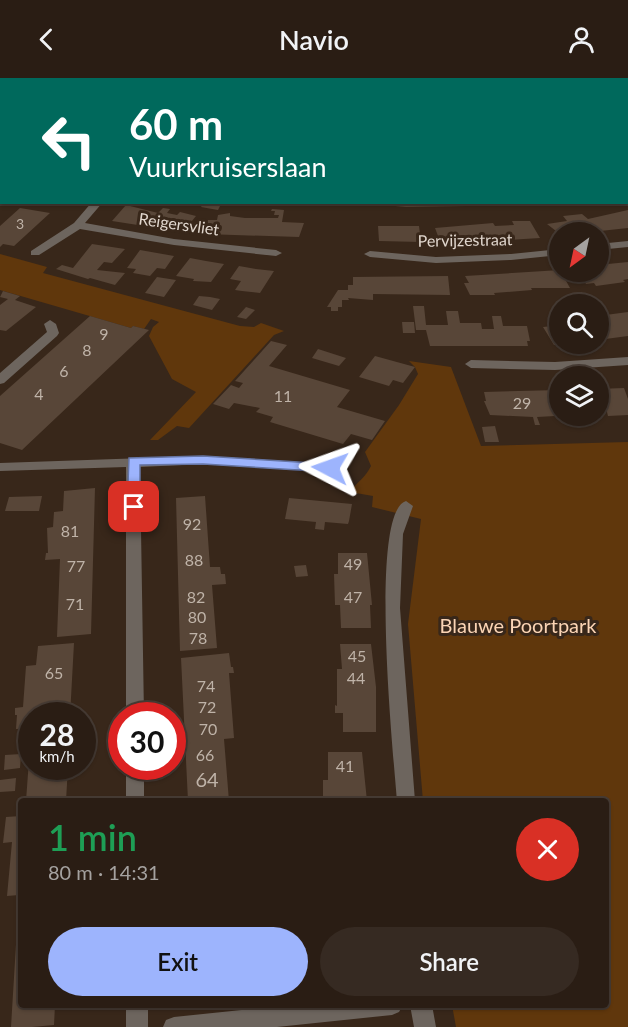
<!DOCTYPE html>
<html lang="en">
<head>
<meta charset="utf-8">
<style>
	:root { --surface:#2a1d14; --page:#362a22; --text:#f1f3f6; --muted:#a5a2a0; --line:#463b34; --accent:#9db4fd }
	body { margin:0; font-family:Lato,sans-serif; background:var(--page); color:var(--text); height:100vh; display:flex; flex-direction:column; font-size:22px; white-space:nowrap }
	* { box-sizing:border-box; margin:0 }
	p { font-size:20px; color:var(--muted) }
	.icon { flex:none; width:33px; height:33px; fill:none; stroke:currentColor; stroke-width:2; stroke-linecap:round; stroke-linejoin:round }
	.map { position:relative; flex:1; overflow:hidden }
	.side { position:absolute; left:18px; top:720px; width:591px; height:210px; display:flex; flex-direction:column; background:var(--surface); border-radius:6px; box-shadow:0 2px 4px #0004,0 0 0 2px var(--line) }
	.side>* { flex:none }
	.banner { position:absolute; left:0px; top:0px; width:628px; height:126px; box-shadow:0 2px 4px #0004,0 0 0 2px var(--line); background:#00695c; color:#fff; overflow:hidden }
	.needle { width:39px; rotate:213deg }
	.controls { position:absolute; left:549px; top:144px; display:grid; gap:12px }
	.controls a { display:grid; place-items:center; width:60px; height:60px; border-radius:50%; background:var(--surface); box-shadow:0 2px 4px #0004,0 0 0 2px var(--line); font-size:30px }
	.speed { position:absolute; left:18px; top:624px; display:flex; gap:12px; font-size:30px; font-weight:700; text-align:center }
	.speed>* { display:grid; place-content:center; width:78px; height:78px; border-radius:50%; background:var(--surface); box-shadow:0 2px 4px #0004,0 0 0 2px var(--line); line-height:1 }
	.speed small { font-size:15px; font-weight:400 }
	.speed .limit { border:9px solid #d22; background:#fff; color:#111 }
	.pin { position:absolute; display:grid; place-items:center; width:51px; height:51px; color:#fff; margin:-26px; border-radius:12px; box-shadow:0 3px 9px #0006 }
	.me { position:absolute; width:66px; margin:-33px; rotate:274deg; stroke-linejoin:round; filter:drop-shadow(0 0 4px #0008) }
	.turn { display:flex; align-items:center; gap:21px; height:126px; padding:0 30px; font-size:27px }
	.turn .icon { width:78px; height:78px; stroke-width:2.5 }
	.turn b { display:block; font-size:42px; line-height:51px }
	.round { display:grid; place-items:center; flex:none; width:63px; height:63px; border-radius:32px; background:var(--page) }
	.head { display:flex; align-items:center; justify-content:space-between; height:102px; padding:0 30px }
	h1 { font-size:36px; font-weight:600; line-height:45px; color:#1e9e55 }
	.cta { display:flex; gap:12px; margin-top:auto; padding:12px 30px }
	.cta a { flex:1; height:69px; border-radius:36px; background:var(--accent); color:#111; font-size:24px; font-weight:600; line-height:69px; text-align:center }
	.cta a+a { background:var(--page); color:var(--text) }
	header { display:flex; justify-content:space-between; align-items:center; height:78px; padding:0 30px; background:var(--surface); font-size:27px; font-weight:600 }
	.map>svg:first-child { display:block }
	.green { fill:#60370c }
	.building { fill:#584638 }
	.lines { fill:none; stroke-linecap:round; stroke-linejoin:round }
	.minor { fill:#6d655e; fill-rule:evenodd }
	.route { fill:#9db4fd; stroke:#6675a4; stroke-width:1.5 }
	.labels { text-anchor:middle; stroke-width:6; stroke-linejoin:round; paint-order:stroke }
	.far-number-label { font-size:14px; fill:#bfb3a8 }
	.far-street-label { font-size:16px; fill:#e1d7ce; stroke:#38271a }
	.number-label { font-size:16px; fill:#bfb3a8 }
	.park-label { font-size:20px; fill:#fbd4b4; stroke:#38271a }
	.near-number-label { font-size:20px; fill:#bfb3a8 }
</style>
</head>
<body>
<header><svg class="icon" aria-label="back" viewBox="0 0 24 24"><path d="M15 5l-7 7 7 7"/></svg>Navio<svg class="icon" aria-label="person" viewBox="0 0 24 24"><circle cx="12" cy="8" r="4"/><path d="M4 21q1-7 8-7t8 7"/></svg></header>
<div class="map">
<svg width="628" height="949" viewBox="0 0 628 949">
	<rect width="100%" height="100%" fill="#38271a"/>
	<path class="green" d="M0,176L47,189L43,195L240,248L254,249L261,245L284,253L274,257L189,350L177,348L158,362H150L196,314L172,301L149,258L153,249L159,244L151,241L144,251L133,248L131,250L0,212Z
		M409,283L451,289L481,368L628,364V949H456L452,927H606V723H423L408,546L421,441L372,429L373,418L350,414C357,404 366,399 371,388L365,374L399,327L418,296L415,289Z"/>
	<path class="building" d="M204,124H222L218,132L201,129Z
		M394,124H466L467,128L406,129L395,128Z
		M126,127L158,135L163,130L170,131L167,135L177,137L180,134L196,138L183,154L112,143Z
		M20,130L50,135L14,168L3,166L0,169V148Z
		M272,131L284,132L282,144L304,145L299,159L205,156L208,142H217L218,137L230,135V138L245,140H278L279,137H274L275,133H271Z
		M628,132V150L591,154H560L558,159L554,154L556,153L547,146L567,143L563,138L582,136L588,141Z
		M512,143H530L540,160L441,166L435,150L493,145L495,148L514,147Z
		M378,148H419L421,164L379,163Z
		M92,166L125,171L112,185L104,184L97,192L125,195L115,207L90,200L88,201L56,191L62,187L73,190Z
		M140,172L174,178L165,191L157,190L150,198L133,195L136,191L127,190Z
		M190,180L206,183L224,186L211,204L193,203L194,201L176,198Z
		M628,184V201L623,202L625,204L596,208L594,205L586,206L579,194H598V187Z
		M239,188L256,191L274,193L260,215L242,213L235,212L241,203L230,201Z
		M560,192L570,210H531L532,212L494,215L495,217H470L464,205H469L465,198Z
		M448,198L450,217L373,216V222L348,220L349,222H342V229H338V233H331V229H327L338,212H348V207H353V199Z
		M157,199L176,202L164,219L145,215Z
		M3,213L20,218L15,222L36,229L6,253L0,252V227L8,221L0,219Z
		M582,214L588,224L578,225L572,215Z
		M199,218L210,219L220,221L212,232L193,227Z
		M413,228H424L426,247H448L446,233H458L460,245H481L482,251H494L492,238H501L503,248H527L530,263H527L528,268H430L426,252H416Z
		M246,229L255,232L246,241L237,239Z
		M628,234V258L598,262V238Z
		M90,238L131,250L133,248L149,252L22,372L0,365V318Z
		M402,244H414L415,255H403Z
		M560,244V266L554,267L543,249L552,248L550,245Z
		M271,263L287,267L269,288L350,312L337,329L385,343L372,362L351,356L343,366L270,344L273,339L256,334L260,330L234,325L229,331L213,326L231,307L239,310L243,305L235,303Z
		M318,271L346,280L339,288L312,280Z
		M375,278L415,289L403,305L393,302L389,308L359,299Z
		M624,310L628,321V337L608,338L606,330L598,331V311Z
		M560,312V334H554L555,338L537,339L540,347H535L533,339L490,337L484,323H486L484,314Z
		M495,348L499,364H485L482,349Z
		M95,410L91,556L57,559L60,481L45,482L46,475H48L47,450L53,449L54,434L63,433L64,413Z
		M42,418L39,433H5L9,419Z
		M205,418L210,489H220L221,496H225L226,506L212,507L217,570L180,573L176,420Z
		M289,420L352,426L349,443L348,446L325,444L324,452L315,451L316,444L285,441Z
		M338,475H367L372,527H370L371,550H341L340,527H335L334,496H338Z
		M306,487L308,498L296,499L294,488Z
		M74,565L70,638H32V650L16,651L17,637H15V630L23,629L26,588L36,587L38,568Z
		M340,566H371L376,609V654H343V635H335V627L337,628V591H342Z
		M229,575L231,589H233L234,595H229L234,660L224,661L229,723H188L181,580Z
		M30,668L32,688H68L66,723H26Z
		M328,674H362L367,723H323V702H328Z
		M21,676L20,690L4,692L5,677Z
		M16,700L15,713L0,714V702Z
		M21,738V927H55L54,947L32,949H11L19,817L7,818L12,764L3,765L6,739Z"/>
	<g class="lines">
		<path class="minor" d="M0,0H120L0,3Z
			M157,0H165V2H157Z
			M168,0H194L196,2H169Z
			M572,0H587L570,2Z
			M627,38H628V46H627Z
			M627,74H628V80H627Z
			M92,124H103L85,145L174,161L276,172L282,175L276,178L174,167L80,151L39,177H31V173L74,145Z
			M628,163V169L598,172V166Z
			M560,171V177L511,182L436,185L370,179L364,176L370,173L436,179L511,176Z
			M50,242L56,246L59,255L57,258L4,305L0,306V295L47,254L44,246Z
			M628,279V287L555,292L471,290L465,286L471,282L555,284Z
			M203,378L330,386L337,390L330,394L203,386L140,389L144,638H126V389L0,393V385Z
			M406,423L413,428L403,456L400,530L415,723H397C394,683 368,434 406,423Z
			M126,688H144V723H126Z
			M126,927H148V949H126Z
			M289,927H403L399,934L392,937L277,949H163L166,942L174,939Z
			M410,927H432L436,949H414Z"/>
	</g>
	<path class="route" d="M203,378L330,386L336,390L330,394L203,386L140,387V429L138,433H129L127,429L129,380Z"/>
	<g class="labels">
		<g class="far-number-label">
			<text x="20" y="151">3</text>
		</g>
		<g class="far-street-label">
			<text transform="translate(179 146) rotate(8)" y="6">Reigersvliet</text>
			<text transform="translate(465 162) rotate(-1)" y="6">Pervijzestraat</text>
		</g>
		<g class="number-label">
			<text x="104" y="262">9</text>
			<text x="87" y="278">8</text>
			<text x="64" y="299">6</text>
			<text x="39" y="322">4</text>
			<text x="283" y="324">11</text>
			<text x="522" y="331">29</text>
			<text x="192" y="452">92</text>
			<text x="70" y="459">81</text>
			<text x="194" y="488">88</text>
			<text x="353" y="492">49</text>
			<text x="76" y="494">77</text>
			<text x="196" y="525">82</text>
			<text x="353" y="525">47</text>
			<text x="75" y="532">71</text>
			<text x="197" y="545">80</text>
			<text x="198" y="566">78</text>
			<text x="357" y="584">45</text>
			<text x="54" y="601">65</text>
			<text x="356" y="606">44</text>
			<text x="206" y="614">74</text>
			<text x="207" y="635">72</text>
			<text x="208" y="657">70</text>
			<text x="205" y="683">66</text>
			<text x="345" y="694">41</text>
		</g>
		<g class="park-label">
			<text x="518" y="555">Blauwe Poortpark</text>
		</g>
		<g class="near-number-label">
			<text x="207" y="709">64</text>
		</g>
	</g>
</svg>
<div class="controls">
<a><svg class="needle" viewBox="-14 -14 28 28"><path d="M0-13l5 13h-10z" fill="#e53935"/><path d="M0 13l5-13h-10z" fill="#a5a2a0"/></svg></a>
<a><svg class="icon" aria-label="search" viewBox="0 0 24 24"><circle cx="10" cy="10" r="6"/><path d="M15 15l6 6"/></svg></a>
<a><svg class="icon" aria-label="layers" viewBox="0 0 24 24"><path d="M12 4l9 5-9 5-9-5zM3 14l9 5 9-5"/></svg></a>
</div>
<div class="speed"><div>28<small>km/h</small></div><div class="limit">30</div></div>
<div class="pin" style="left:134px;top:429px;background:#d93025"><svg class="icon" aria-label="arrive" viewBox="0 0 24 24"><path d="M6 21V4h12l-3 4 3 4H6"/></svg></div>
<svg class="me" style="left:330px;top:390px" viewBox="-20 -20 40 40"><path d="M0-17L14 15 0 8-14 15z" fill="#9db4fd" stroke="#fff" stroke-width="4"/></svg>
<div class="banner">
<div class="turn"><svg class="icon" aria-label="left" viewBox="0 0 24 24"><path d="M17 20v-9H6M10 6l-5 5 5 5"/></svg><div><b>60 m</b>Vuurkruiserslaan</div></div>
</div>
<section class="side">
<div class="head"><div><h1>1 min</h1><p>80 m · 14:31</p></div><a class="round" style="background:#d93025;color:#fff"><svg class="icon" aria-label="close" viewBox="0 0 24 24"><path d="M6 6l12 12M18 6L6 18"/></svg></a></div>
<div class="cta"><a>Exit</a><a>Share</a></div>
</section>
</div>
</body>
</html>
